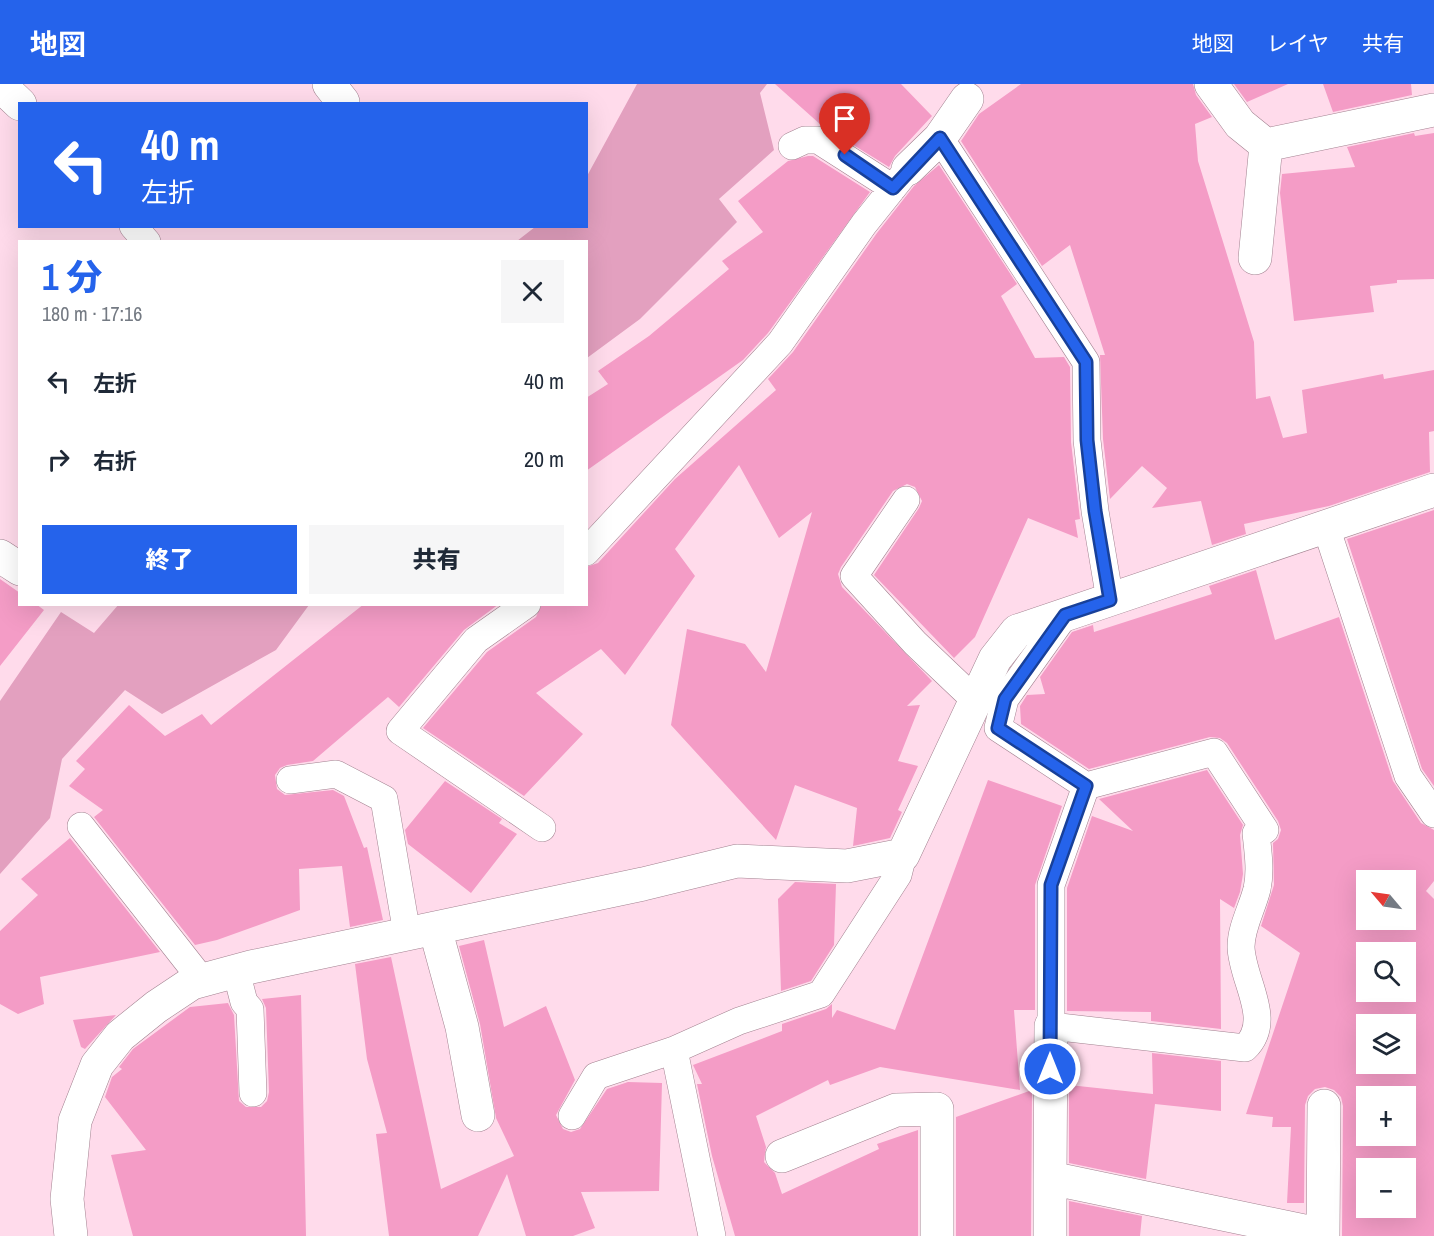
<!DOCTYPE html>
<html lang="ja">
<head>
<meta charset="utf-8">
<style>
	:root { --surface:#fff; --page:#f6f6f7; --text:#1f2937; --muted:#747a83; --accent:#2563eb }
	body { margin:0; font-family:"Archivo Narrow","Noto Sans JP",sans-serif; background:var(--page); color:var(--text); height:100vh; display:flex; flex-direction:column; font-size:22px; white-space:nowrap }
	* { box-sizing:border-box; margin:0 }
	p { font-size:20px; color:var(--muted) }
	.icon { flex:none; width:33px; height:33px; fill:none; stroke:currentColor; stroke-width:2; stroke-linecap:round; stroke-linejoin:round }
	.map { position:relative; flex:1; overflow:hidden }
	.panel { position:absolute; left:18px; top:156px; width:570px; height:366px; display:flex; flex-direction:column; background:var(--surface); border-radius:0px; box-shadow:0 6px 24px #0002 }
	.panel>* { flex:none }
	.hud { position:absolute; left:18px; top:18px; width:570px; height:126px; border-radius:0px; box-shadow:0 6px 24px #0002; background:#2563eb; color:#fff; overflow:hidden }
	.needle { width:39px; rotate:299deg }
	.fabs { position:absolute; left:1356px; top:786px; display:grid; gap:12px }
	.fabs a { display:grid; place-items:center; width:60px; height:60px; border-radius:0px; background:var(--surface); box-shadow:0 6px 24px #0002; font-size:30px }
	.pin { position:absolute; display:grid; place-items:center; width:51px; height:51px; color:#fff; margin:-62px -26px; border-radius:50% 50% 50% 0; rotate:-45deg; box-shadow:0 0 6px #0007 }
	.pin .icon { rotate:45deg }
	.me { position:absolute; width:66px; margin:-33px; rotate:0deg; stroke-linejoin:round; filter:drop-shadow(0 0 4px #0008) }
	.turn { display:flex; align-items:center; gap:21px; height:126px; padding:0 24px; font-size:27px }
	.turn .icon { width:78px; height:78px; stroke-width:2.5 }
	.turn b { display:block; font-size:42px; line-height:51px }
	.round { display:grid; place-items:center; flex:none; width:63px; height:63px; border-radius:0px; background:var(--page) }
	.summary { display:flex; align-items:center; justify-content:space-between; height:102px; padding:0 24px }
	h1 { font-size:36px; font-weight:800; line-height:45px; color:var(--accent) }
	.cta { display:flex; gap:12px; margin-top:auto; padding:12px 24px }
	.cta a { flex:1; height:69px; border-radius:0px; background:var(--accent); color:#fff; font-size:24px; font-weight:800; line-height:69px; text-align:center }
	.cta a+a { background:var(--page); color:var(--text) }
	ul { padding:0; list-style:none }
	li { display:flex; align-items:center; gap:18px; height:78px; padding:0 24px }
	li div { flex:1 }
	li b { display:block; font-size:22px }
	li em { font-style:normal }
	header { display:flex; align-items:center; gap:36px; box-sizing:border-box; height:84px; padding:0 30px; background:var(--accent); color:#fff }
	header strong { font-size:28px }
	nav { display:flex; gap:33px; margin-inline-start:auto; font-size:21px }
	.map>svg:first-child { display:block }
	.green { fill:#e3a0bf }
	.building { fill:#f49cc6; fill-rule:evenodd }
	.lines { fill:none; stroke-linecap:round; stroke-linejoin:round }
	.lane-casing { stroke:#a28290; stroke-width:28 }
	.street-casing { stroke:#a28290; stroke-width:34 }
	.lane { stroke:#fff; stroke-width:27 }
	.street { stroke:#fff; stroke-width:33 }
	.route-casing { stroke:#184099; stroke-width:15 }
	.route { stroke:#2563eb; stroke-width:10 }
</style>
</head>
<body>
<header>
<strong>地図</strong>
<nav><a>地図</a><a>レイヤ</a><a>共有</a></nav>
</header>
<div class="map">
<svg width="1434" height="1152" viewBox="0 0 1434 1152">
	<rect width="100%" height="100%" fill="#ffdbeb"/>
	<path class="green" d="M637,0H767L760,9L774,66L719,115L737,138L640,235L587,274L586,158L517,157L535,143L586,142L587,92Z
		M119,520L309,521L276,566L162,630L125,606L62,675L50,734L0,790V617L61,528L94,549Z"/>
	<path class="building" d="M775,0H901L932,32L895,72L889,83L821,41Z
		M1021,0H1193L1196,11L1212,33L1195,40L1198,77L1254,258L1256,315L1270,312L1283,354L1307,349L1302,306L1383,290L1384,295L1434,286V347L1429,348L1430,388L1329,422L1244,440L1246,450L1212,461L1201,417L1152,424L1167,404L1142,382L1110,415L1103,355L1100,271H1105L1070,161L1042,182L961,57L979,30Z
		M1234,0H1288L1247,18Z
		M1323,0H1411L1412,11L1333,28Z
		M1414,49L1415,52L1434,49V195L1397,196V199L1370,202L1374,228L1294,237L1280,109L1282,90L1355,83L1347,63Z
		M808,72H813L870,108L768,249L743,276L586,387V314L608,300L598,287L649,252L729,185L722,177L763,148L738,117L788,77Z
		M939,81L1017,200L1001,212L1035,274L1064,273L1070,283L1071,358L1080,435L1075,436L1078,454L1028,434L975,553L954,574L874,491L919,424L922,417L915,403L907,400L893,407L841,483L838,490L842,503L932,597L907,622L920,621L898,677L918,682L898,726L902,728L890,754L853,762L857,724L795,701L776,756L671,641L687,545L745,560L766,588L812,428L779,454L739,381L675,465L695,492L625,591L601,565L536,609L583,650L524,712L423,644L487,568L536,533L542,520H586V483L598,479L675,395L776,306L768,295L793,268L877,149L914,102Z
		M1434,426V702L1422,685L1347,455Z
		M1256,486L1275,556L1339,533L1393,697L1421,739L1434,746V797L1426,807L1434,815V1152H1342L1343,1022L1341,1013L1334,1006L1325,1003L1315,1005L1308,1012L1305,1021L1304,1119H1287L1291,1043H1272L1273,1033L1246,1030L1300,869L1261,842L1274,801L1273,759L1278,755L1281,746L1278,737L1227,659L1220,654L1210,653L1089,685L1021,640L1020,622L1027,611L1045,610L1040,593L1072,548L1093,541L1094,548L1212,510L1209,502ZM1366,796H1406V836H1366ZM1366,868H1406V908H1366ZM1366,940H1406V980H1366ZM1366,1012H1406V1052H1366ZM1366,1084H1406V1124H1366Z
		M0,495L20,509V520H36L44,526L0,582Z
		M364,520H499L464,546L399,623L388,613L313,677L287,681L280,684L275,691L277,705L285,711L333,706L344,712L364,764L367,763L383,836L350,843L342,782L299,785L300,826L217,856L195,861L94,733L103,726L69,702L85,685L76,677L129,621L165,652L202,630L211,641Z
		M1207,686L1243,741L1240,751L1243,790L1240,808L1234,824L1220,815L1221,945L1151,937V928L1067,927V804L1092,732L1133,747L1099,715Z
		M988,696L1062,722L1035,801V926H1014L1020,1006L880,983L830,1001L828,996L756,1032L766,1063L764,1078L775,1089L782,1110L879,1065L877,1060L918,1046V1152H735L712,1072L697,1000H702L693,981L782,947V940L826,925L832,920V934L837,926L895,946Z
		M445,697L502,735L499,739L517,750L471,809L408,760L405,746Z
		M70,754L160,868L40,893L44,920L18,930L0,920V847L38,811L21,795Z
		M795,798L836,800L834,861L811,897L781,907L778,815Z
		M484,856L504,943L546,922L575,996L556,1031L563,1045L571,1048L580,1045L607,1005L628,998L662,999L659,1107L581,1108L595,1144L573,1152H526L507,1090L478,1152H389L376,1050L387,1049L367,975L355,880L391,873L441,1105L514,1072L496,1034L480,940L459,862Z
		M301,911L306,1152H133L111,1071L146,1066L105,1013L112,993L122,985L119,983L133,965L190,923L228,919L234,931L239,1017L246,1023H261L267,1017L269,1008L266,924L262,915Z
		M116,931L85,965L81,963L73,936Z
		M1152,969L1221,977V1027L1155,1020L1146,1095L1069,1079V1001L1153,1010Z
		M1032,1006L1031,1152H956V1033Z
		M1069,1117L1142,1132L1140,1152H1069Z"/>
	<g class="lines">
		<g class="lane-casing">
			<path id="lane" d="M940,54L1086,278L1087,356L1095,427L1110,516
				M792,62L805,56H818L893,104
				M133,142L147,158
				M906,416L854,492L915,559L975,616
				M1326,443L1408,692L1434,730
				M586,468L780,259L864,140L908,85
				M527,520L476,556L400,647L542,744
				M1065,531L1005,615L998,644L1086,702L1214,668L1265,746L1256,749C1258,768 1261,787 1257,805C1252,825 1241,843 1241,863C1242,897 1274,936 1245,964L1051,942V801L1086,702
				M290,696L336,690L384,715L407,850
				M81,742L202,896
				M236,887L244,918L250,925L253,1009
				M674,966L712,1152
				M572,1032L596,992L674,966L739,937L821,910L898,791L903,771"/>
		</g>
		<g class="street-casing">
			<path id="street" d="M329,0L343,18
				M1211,0L1240,40L1266,61L1434,26
				M0,1L20,20
				M908,85L940,54L967,15
				M1255,174L1266,61
				M0,472L20,485
				M435,844L462,943L478,1031
				M782,1072L896,1026L937,1025V1152
				M1050,1094L1051,942
				M71,1152L67,1115L75,1037L97,981L120,952L156,923L192,899L251,883L643,800L737,777L847,782L903,771L995,575L1017,547L1434,406
				M1050,1152V1094L1323,1151L1324,1022"/>
		</g>
		<use href="#lane" class="lane"/>
		<use href="#street" class="street"/>
	</g>
	<g class="lines">
		<g class="route-casing">
			<path id="route" d="M845,71L893,104L940,54L1086,278L1087,356L1095,427L1110,516L1065,531L1005,615L998,644L1086,702L1051,801L1050,985"/>
		</g>
		<use href="#route" class="route"/>
	</g>
</svg>
<div class="fabs">
<a><svg class="needle" viewBox="-14 -14 28 28"><path d="M0-13l5 13h-10z" fill="#e53935"/><path d="M0 13l5-13h-10z" fill="#747a83"/></svg></a>
<a><svg class="icon" aria-label="search" viewBox="0 0 24 24"><circle cx="10" cy="10" r="6"/><path d="M15 15l6 6"/></svg></a>
<a><svg class="icon" aria-label="layers" viewBox="0 0 24 24"><path d="M12 4l9 5-9 5-9-5zM3 14l9 5 9-5"/></svg></a>
<a>+</a>
<a>−</a>
</div>
<div class="pin" style="left:845px;top:71px;background:#d93025"><svg class="icon" aria-label="arrive" viewBox="0 0 24 24"><path d="M6 21V4h12l-3 4 3 4H6"/></svg></div>
<svg class="me" style="left:1050px;top:985px" viewBox="-20 -20 40 40"><circle r="17" fill="#2563eb" stroke="#fff" stroke-width="3"/><path d="M0-11L8 9 0 5-8 9z" fill="#fff"/></svg>
<div class="hud">
<div class="turn"><svg class="icon" aria-label="left" viewBox="0 0 24 24"><path d="M17 20v-9H6M10 6l-5 5 5 5"/></svg><div><b>40 m</b>左折</div></div>
</div>
<section class="panel">
<div class="summary"><div><h1>1 分</h1><p>180 m · 17:16</p></div><a class="round"><svg class="icon" aria-label="close" viewBox="0 0 24 24"><path d="M6 6l12 12M18 6L6 18"/></svg></a></div>
<ul>
<li><svg class="icon" aria-label="left" viewBox="0 0 24 24"><path d="M17 20v-9H6M10 6l-5 5 5 5"/></svg><div><b>左折</b></div><em>40 m</em></li>
<li><svg class="icon" aria-label="right" viewBox="0 0 24 24"><path d="M7 20v-9h11M14 6l5 5-5 5"/></svg><div><b>右折</b></div><em>20 m</em></li>
</ul>
<div class="cta"><a>終了</a><a>共有</a></div>
</section>
</div>
</body>
</html>
